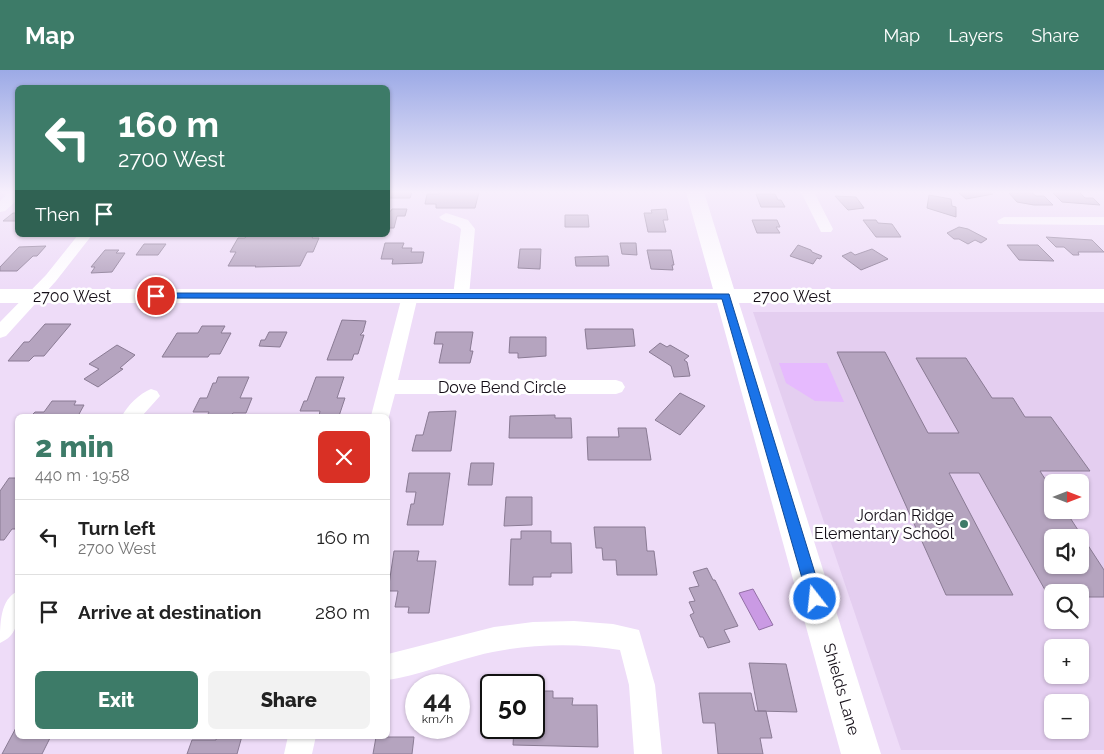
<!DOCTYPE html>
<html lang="en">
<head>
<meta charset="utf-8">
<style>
	:root { --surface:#fff; --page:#f2f2f2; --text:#222; --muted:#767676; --line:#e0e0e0; --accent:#3d7b68 }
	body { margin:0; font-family:Raleway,sans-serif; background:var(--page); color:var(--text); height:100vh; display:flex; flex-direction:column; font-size:19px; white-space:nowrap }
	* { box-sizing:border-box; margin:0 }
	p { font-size:16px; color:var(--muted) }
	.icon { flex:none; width:28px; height:28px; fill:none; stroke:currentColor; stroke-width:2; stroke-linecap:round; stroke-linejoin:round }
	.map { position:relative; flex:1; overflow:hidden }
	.sheet { position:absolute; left:15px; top:344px; width:375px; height:325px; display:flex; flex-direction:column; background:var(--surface); border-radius:8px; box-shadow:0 1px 4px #0004 }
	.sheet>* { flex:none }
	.banner { position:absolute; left:15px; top:15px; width:375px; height:152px; border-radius:8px; box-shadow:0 1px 4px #0004; background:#3d7b68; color:#fff; overflow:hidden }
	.needle { width:32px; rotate:90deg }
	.fabs { position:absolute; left:1044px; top:404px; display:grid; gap:10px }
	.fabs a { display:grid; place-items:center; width:45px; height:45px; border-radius:8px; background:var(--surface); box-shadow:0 1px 4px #0004; font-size:25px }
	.speed { position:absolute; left:405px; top:604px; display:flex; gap:10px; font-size:25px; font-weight:700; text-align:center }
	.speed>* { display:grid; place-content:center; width:65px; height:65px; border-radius:50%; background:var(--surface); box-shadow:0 1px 4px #0004; line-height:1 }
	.speed small { font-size:12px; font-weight:400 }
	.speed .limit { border:2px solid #111; border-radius:8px; background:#fff; color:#111 }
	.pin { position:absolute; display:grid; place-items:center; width:42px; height:42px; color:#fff; margin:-21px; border:2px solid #fff; border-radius:50%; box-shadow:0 1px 5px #0007 }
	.me { position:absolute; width:55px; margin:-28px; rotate:344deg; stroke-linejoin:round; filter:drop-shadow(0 0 4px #0008) }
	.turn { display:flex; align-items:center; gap:18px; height:105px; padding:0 20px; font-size:22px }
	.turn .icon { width:65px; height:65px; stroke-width:2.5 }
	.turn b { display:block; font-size:35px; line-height:42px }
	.then { display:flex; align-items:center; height:48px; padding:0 20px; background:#0003; gap:10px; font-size:19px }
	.round { display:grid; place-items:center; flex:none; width:52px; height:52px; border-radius:8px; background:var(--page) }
	.headline { display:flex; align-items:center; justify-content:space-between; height:85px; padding:0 20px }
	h1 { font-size:30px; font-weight:800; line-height:38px; color:var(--accent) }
	.cta { display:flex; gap:10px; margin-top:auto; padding:10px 20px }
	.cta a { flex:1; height:58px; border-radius:8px; background:var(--accent); color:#fff; font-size:20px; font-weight:800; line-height:58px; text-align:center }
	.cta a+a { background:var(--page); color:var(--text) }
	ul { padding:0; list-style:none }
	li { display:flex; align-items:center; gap:15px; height:75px; padding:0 20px; border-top:1px solid var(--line) }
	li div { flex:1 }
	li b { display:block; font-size:19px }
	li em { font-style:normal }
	header { display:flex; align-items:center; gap:30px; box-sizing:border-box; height:70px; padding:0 25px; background:var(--accent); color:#fff }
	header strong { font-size:24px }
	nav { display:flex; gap:28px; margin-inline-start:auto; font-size:18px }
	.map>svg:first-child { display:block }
	.built { fill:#e4cef0; fill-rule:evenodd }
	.green { fill:#e6bafe }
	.water { fill:#ca9ae4; stroke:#9370a6 }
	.building { fill:#b5a4bf; stroke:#8a7b94; fill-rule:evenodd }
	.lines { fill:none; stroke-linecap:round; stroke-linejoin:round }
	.minor { fill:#fff; fill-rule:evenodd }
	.secondary { fill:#fff; fill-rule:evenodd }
	.route { fill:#1a73e8; stroke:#114b97 }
	.poi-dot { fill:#3d7b68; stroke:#fff; stroke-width:2 }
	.labels { text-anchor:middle; stroke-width:5; stroke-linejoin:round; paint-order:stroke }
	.street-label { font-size:16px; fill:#140e17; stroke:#fff }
	.poi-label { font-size:16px; fill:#140e17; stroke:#fff; text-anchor:end }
</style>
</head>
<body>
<header>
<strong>Map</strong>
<nav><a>Map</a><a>Layers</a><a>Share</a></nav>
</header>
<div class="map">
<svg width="1104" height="684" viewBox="0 0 1104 684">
	<rect width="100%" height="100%" fill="#eedcf8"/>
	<path class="built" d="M753,242H1104V680H901ZM1052,412H1080V440H1052ZM1052,468H1080V495H1052ZM1052,522H1080V550H1052ZM1052,578H1080V605H1052ZM1052,632H1080V660H1052Z"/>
	<path class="green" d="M779,293H827L844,332L815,331L786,313Z"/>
	<path class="water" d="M753,519L773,555L759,560L739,523Z"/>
	<path class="building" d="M388,122H412L410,128H388Z
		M439,122H479L475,138H436V134H425L427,124H439Z
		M958,122H991L993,124L966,129Z
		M1079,122L1085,128H1093L1100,135L1062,132L1053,123Z
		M1009,123H1032L1036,126H1044L1053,135H1034L1017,132Z
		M756,124H775L778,130H781L785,137H761Z
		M929,125L951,129L952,136L956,137V147L927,138Z
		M835,126L856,127L864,138L848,140Z
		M392,139H407L405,146H397L394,158H388V141H391Z
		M666,139L668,150H663L666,162H648L644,143H652L651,140Z
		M13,143H18V151H3Z
		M565,145H588L589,157H565Z
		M752,150H777L780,157H776L780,163H757Z
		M863,150H876L878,153L892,154L901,167H876Z
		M959,157L968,159L987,169L981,173L975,170L968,174L959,169H954L947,163Z
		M247,165H314L312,168H319L313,182H307L300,196L255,197L256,196H228L236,182H230L238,168H245Z
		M1046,167L1092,170L1104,182H1078L1079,185H1073L1064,177H1056Z
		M385,173H404L402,178H412L411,182H424L422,193L392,194L393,189H381Z
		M620,173H636L637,185L622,184Z
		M144,174H166L158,185H136Z
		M798,175L811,180L812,182L822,186L820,189L817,188L813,194L790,186Z
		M1007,175H1038L1054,191L1019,190Z
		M46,176L37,186H33L17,201H0V197L19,177Z
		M520,179H541L540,199L518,198Z
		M872,179L888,189L861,200L842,186L851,182L855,185Z
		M105,180H119L116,183H125L112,202L91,203L95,197H91Z
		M647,180H671L674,195H672L673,200L651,199Z
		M608,186L609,196H576L575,187Z
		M342,250L366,251L363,262L360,265H364L358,284H354L352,290H327Z
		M45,254H71L44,286H34L29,291H8L24,272H29Z
		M202,256H225L221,263H231L220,284H210L208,287H162L177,263H198Z
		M585,259H633L635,276L587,279Z
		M269,262H287L280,277L259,276L261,270H265Z
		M436,262H473L470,281H473L470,293H439L443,274H434Z
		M510,267H546V286L518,288V283H509Z
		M660,273L667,277L670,275L689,286L684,290L687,292L690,306L674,307L671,296L649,282Z
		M117,275L135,285L120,298L123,299L98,317L84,309L99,299L89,294Z
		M837,282H885L928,363H959L916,288H966L992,328H1013L1025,347H1051L1090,401H1040L1052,420V440H1065L1104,500V527H1080V522H1052V527H1049L979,403H949L1013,525H946ZM1052,468H1080V495H1052Z
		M218,307H249L240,328H252L246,343H233L231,346H207L209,342H193L200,328H207L213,313H216Z
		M316,307H344L337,328H345L339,346H319L320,341H300L304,331H307Z
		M680,323L705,336L680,365L655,350Z
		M52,331H76L74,335H84L78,346H31L35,342H44Z
		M456,341L451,381H412L416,365H423L429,342Z
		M555,345V348H571L572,368H509L510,346Z
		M618,358H646L651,390H588L587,367H619Z
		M471,393H494L492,415H468Z
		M409,403H450L443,455H407L411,434H414L416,422H406Z
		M9,408H18V455L15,459H12L4,470H0V421Z
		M506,427H532V455L504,456Z
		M594,457H645L647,481H654L657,505H617L616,490H603L602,478H596Z
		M521,461H551V473H571L572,503H551V507H533V515H509L511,469H521Z
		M394,481H419L417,491H436L429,543H408L409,537H395L398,521H388Z
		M707,498L713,510H715L738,556L724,560L730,572L708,578L703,567H700L690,545L694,543L689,532L695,531L689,518L699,516L693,502Z
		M749,593L786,594L797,642L758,641Z
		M534,621H553V628H573L572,635H597L598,677L513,675L514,658H534Z
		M699,623H751L755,641H766L772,668H760L763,684H718L715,653H703Z
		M18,654V666H51L42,684H2Z
		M217,666H242L237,684H187L192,670H216Z
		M376,667H414L412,684H373Z"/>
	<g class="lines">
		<path class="minor" d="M9,122H18V129L5,141L0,142V131Z
			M801,122H814L833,159L831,162H821Z
			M446,143L468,150L475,159L469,226L467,229H455L453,226L461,159C455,152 444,154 439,147Z
			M1004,147H1104V155L999,154L997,151Z
			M78,165H92L56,211L6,266L0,268V252L46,205Z
			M410,221L416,223L418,226L398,310H616L622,312L625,317L622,322L616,324H395L388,350V346H371L402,226L404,223Z
			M151,319L157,321L160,326L142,346H122C127,336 140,323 151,319Z
			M18,521C18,541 22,564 0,573C0,554 0,529 18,521Z
			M574,551L613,554L639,560L655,615L662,684H634L629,615L620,580C573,572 522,574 476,586C447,593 417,606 388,610V584L494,557L533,552Z
			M288,666H316L312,684H284Z"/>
		<path class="secondary" d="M686,122H704L734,219H1104V233H739L881,684H841L717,233H0V219H713Z"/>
	</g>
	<linearGradient id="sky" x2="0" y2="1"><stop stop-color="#9caae6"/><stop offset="0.56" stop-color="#f7effc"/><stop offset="1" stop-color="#f7effc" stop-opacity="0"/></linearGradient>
	<rect width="1104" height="218" fill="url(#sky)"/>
	<path class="route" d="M156,223L729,224L823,529L820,534L815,536L810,534L808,529L722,229L153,228V224Z"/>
	<circle class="poi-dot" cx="964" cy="454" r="5"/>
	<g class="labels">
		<g class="street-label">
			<text x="72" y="232">2700 West</text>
			<text x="792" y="232">2700 West</text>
			<text x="502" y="323">Dove Bend Circle</text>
			<text transform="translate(842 619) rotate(74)" y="6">Shields Lane</text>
		</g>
		<g class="poi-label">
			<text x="954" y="451">Jordan Ridge<tspan x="954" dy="18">Elementary School</tspan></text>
		</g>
	</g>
</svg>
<div class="fabs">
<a><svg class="needle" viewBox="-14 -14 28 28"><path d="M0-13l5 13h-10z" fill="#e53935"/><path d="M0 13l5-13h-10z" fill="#767676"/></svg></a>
<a><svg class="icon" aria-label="sound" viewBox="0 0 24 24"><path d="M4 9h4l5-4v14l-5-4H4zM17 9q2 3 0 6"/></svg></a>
<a><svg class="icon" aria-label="search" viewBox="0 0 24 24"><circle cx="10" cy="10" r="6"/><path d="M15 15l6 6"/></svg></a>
<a>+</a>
<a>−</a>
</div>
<div class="speed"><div>44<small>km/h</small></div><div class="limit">50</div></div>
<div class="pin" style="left:156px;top:226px;background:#d93025"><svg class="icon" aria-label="arrive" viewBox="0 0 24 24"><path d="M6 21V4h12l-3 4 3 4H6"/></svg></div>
<svg class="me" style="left:815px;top:529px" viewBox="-20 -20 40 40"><circle r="17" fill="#1a73e8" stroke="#fff" stroke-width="3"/><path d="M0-11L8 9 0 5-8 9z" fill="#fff"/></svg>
<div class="banner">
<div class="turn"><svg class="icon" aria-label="left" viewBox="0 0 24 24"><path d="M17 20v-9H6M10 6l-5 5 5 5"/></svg><div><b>160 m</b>2700 West</div></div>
<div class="then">Then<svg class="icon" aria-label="arrive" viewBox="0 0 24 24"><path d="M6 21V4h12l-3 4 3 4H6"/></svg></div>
</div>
<section class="sheet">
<div class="headline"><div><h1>2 min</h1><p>440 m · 19:58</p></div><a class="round" style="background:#d93025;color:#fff"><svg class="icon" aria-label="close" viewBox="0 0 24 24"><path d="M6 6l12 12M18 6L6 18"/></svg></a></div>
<ul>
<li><svg class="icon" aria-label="left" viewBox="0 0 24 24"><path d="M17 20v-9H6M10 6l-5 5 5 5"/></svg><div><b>Turn left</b><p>2700 West</p></div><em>160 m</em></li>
<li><svg class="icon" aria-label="arrive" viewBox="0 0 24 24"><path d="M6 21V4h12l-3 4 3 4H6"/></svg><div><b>Arrive at destination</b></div><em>280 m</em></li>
</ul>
<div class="cta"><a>Exit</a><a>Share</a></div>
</section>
</div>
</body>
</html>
